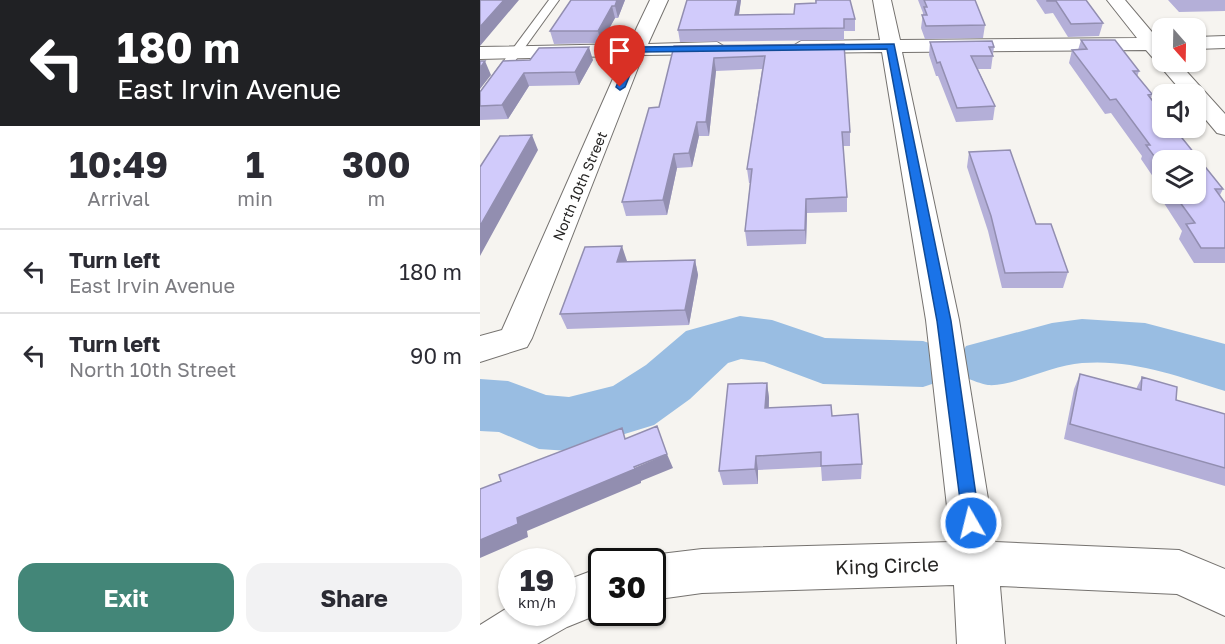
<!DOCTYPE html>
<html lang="en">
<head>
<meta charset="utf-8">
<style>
	:root { --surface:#fff; --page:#f2f2f3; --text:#2b2b33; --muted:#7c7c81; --line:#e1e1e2; --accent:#438678 }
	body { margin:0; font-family:"Golos Text",sans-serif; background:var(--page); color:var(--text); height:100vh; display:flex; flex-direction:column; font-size:22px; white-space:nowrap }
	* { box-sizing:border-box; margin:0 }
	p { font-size:20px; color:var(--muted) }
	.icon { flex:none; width:33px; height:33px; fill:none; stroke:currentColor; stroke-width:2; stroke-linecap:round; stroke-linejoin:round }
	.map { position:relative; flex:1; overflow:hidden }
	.side { display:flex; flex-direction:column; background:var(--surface); width:480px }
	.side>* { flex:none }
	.guide { background:#202124; color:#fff; overflow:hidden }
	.needle { width:39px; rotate:160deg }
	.buttons { position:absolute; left:672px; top:18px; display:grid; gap:12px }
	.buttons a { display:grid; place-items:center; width:54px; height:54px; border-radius:12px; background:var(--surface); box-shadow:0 2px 4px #0004; font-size:30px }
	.speed { position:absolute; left:18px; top:548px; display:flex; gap:12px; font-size:30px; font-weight:700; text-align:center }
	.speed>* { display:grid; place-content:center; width:78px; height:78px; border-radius:50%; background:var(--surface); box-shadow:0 2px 4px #0004; line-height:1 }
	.speed small { font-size:15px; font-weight:400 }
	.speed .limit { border:3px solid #111; border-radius:9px; background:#fff; color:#111 }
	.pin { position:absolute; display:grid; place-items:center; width:51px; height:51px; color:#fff; margin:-62px -26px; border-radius:50% 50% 50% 0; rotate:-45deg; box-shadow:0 0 6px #0007 }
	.pin .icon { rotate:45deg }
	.me { position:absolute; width:66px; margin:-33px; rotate:352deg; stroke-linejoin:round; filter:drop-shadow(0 0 4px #0008) }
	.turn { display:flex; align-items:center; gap:21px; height:126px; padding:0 18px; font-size:27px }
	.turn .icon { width:78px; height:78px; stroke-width:2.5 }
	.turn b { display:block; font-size:42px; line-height:51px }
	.eta { display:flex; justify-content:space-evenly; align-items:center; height:102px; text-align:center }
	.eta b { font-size:36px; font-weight:700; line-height:42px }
	.button { display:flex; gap:12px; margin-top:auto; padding:12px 18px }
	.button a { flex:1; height:69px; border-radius:18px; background:var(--accent); color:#fff; font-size:24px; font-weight:700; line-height:69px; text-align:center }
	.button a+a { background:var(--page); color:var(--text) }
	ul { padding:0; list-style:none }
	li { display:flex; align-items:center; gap:18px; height:84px; padding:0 18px; border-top:2px solid var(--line) }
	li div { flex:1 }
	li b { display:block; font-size:22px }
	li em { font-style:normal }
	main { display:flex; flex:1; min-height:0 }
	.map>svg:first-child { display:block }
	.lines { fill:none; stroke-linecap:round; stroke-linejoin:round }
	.river { fill:#99bde2; fill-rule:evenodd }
	.service-casing { stroke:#75726f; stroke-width:2 }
	.minor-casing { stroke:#75726f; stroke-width:2 }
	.service { fill:#fff; fill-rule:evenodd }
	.minor { fill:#fff; fill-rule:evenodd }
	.wall { fill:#b4afd8; fill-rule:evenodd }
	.shaded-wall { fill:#928eb0 }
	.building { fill:#d1cbfb; stroke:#928eb0; stroke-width:1.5 }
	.route { fill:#1a73e8; stroke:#114b97; stroke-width:1.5 }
	.labels { text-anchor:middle; stroke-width:5; stroke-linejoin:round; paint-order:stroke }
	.far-street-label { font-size:14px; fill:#252423; stroke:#fff }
	.near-street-label { font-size:20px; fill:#252423; stroke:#fff }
</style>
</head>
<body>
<main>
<section class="side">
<div class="guide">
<div class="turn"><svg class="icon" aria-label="left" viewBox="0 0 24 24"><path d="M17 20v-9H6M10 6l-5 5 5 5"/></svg><div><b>180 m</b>East Irvin Avenue</div></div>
</div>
<div class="eta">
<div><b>10:49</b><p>Arrival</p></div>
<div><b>1</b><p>min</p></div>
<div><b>300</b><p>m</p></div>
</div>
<ul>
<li><svg class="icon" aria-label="left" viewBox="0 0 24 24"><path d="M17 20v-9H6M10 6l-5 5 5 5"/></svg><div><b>Turn left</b><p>East Irvin Avenue</p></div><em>180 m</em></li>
<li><svg class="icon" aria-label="left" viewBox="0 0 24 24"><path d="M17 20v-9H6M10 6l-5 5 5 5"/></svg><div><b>Turn left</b><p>North 10th Street</p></div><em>90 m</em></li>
</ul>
<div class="button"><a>Exit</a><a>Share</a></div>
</section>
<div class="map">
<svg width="745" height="644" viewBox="0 0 745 644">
	<rect width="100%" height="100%" fill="#f6f4f0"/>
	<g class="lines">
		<path class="river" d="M260,316L292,320L345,338L443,341L464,348L473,364L464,380L443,387L343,384L284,362L261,359L248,363L210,399L174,425L89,451L59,449L19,432L0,431V379L28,381L66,395L89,397L133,386L166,365L206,331Z
			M602,319L665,323L745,344V391C697,376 653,359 602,363C572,365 532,387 508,385C501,384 492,380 486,378L477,362L486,346L572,323Z"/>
		<g class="service-casing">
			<path id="service" d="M69,0H79L4,104L0,105V93Z"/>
		</g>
		<g class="minor-casing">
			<path id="minor" d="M170,0H188L168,44L237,42L247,48L237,54L163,55L52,338L47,347L0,362V336L22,330L143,56L0,59V47L149,44Z
				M393,0H411L420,40L657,38L627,0H645L677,38H682V62H698L745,114V135L737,133L716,108V94H704L680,66L678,60L673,58L666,50L422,52L479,320L515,542L699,550L745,569V616L697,594L520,586L525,644H477L474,585L222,593L172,600V561H159L172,555L222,549L471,542L446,320L402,52L321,53L311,47L321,41L400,40Z
				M745,36V48L716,49V37Z
				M122,567V612H124L87,627L57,644H0V625L32,605V612H82V582Z"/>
		</g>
		<use href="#service" class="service"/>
		<use href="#minor" class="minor"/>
	</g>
	<path class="wall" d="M91,0H145L138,18H135L121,43L74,44L70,31Z
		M261,0L259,15L314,14L336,3L335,0H370L375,19V31H364V40L200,42L198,30Z
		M438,0H495L505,25L503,38L445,39L441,28L443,13Z
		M556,0H606L623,23L619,36L588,37L573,13L565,14Z
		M688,0H745V11L699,12Z
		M601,40L659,71L657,77L672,94L671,98L743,189L740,195L745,203V263H714L699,239L702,231L680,197L682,190L661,159L662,156L631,113L625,114L589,63L592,50H598ZM682,160L716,194H682Z
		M450,42L514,47L511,69H498L515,106L513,120L476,122L458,76H456L449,55Z
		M364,44L370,132V146H363L367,197V212L327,213L326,244L267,246L265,231L270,183H269L267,169L282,69L236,71L229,136H219L212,167L197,168L187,215L146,216L142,202L179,107L194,46Z
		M113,60L99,85L49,86L28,119L0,120V92L23,61Z
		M489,152L556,224L588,272L583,288H522L508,231L487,167Z
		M215,260L218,275L209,325L87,329L80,314L147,262Z
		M600,374L656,389L662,377L696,400L745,414V486L584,439L594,389Z
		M287,383L289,398V408L352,416L382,464L381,479L342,481L341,467L278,470V484L243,485L239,471Z"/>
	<path class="shaded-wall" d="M24,0H39L0,46V27Z
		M137,0H145L138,18L135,6Z
		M258,0H261L257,27L255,15Z
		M132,6L135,18L121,43L118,31Z
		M109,47L113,60L99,85L95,72Z
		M234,58L236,71L229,136L226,122Z
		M5,61L11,75L0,89V68Z
		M44,73L49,86L28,119L22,105Z
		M217,122L219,136L212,167L209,153Z
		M52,135L58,150L0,256V226Z
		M194,154L197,168L187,215L183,200Z
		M326,199L327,213L326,244L325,230Z
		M142,246L147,261L142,278L137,262Z
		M215,260L218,275L209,325L205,310Z
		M287,383L289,398L288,423L285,408Z
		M187,454L193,468L161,481V483L47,531L48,537L0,558V540L37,518Z
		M276,456L278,470V484L275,469Z"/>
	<path class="building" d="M0,0H24L0,27Z
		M91,0H137L135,6H132L118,31H70Z
		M207,0H258L255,15L314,14L315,4L336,3V0H370L375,19H364V28L198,30Z
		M444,0H495L505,25L446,26L442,15H447L444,7H447Z
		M567,0H606L623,23L591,24L576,1H567Z
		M601,40H635L659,71H653L672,94L668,95L682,113V128H694L743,189H735L745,203V248H721L706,224L715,223L694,194H716V160H682V167L666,145H670L636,99L630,100L592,50L607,49Z
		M512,41L514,47H509L513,56H491L515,106L477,108L460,62L457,63L450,42Z
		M364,44L370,132H362L367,197L326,199L325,230L265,231L272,169H267L285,56L234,58L226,122H217L209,153L194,154L183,200L142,202L169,108L179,107L194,46Z
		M109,47L95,72L44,73L22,105L0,106V92L23,61L50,60L59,48Z
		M0,61H5L0,68Z
		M52,135L0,226V167L20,136Z
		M530,150L556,224H571L588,272L525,273L511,216L489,152Z
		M142,246L137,262L215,260L205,310L80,314L105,247Z
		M600,374L661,390L662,377L697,387L696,400L745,414V468L590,424Z
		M287,383L285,408L351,405L352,416L378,414L382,464L341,466V452L276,456L275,469L239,471L248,384Z
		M177,426L187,454L154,467L155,469L37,518L38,524L0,540V489L21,481L19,475L142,428L145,439Z"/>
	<path class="route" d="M414,44L471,321L500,523L498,528L491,531L485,528L483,523L457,321L407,49L159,52L145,87L140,90L136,87L152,49L156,47Z"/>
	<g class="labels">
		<g class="far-street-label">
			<text transform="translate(100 186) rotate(-67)" y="5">North 10th Street</text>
		</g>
		<g class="near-street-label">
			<text transform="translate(407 566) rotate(-2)" y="7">King Circle</text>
		</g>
	</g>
</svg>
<div class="buttons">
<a><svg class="needle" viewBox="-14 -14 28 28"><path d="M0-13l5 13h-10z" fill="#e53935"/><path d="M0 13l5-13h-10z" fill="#7c7c81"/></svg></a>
<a><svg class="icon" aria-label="sound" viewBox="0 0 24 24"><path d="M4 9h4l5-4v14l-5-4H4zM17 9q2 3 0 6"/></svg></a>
<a><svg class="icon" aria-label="layers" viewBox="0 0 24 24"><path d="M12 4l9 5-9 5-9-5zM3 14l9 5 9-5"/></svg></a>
</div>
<div class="speed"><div>19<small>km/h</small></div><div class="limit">30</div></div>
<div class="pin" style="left:140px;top:87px;background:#d93025"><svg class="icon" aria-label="arrive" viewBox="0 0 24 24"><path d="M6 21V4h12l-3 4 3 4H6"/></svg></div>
<svg class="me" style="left:491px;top:523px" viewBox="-20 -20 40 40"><circle r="17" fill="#1a73e8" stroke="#fff" stroke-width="3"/><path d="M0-11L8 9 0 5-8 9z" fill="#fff"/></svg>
</div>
</main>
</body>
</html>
